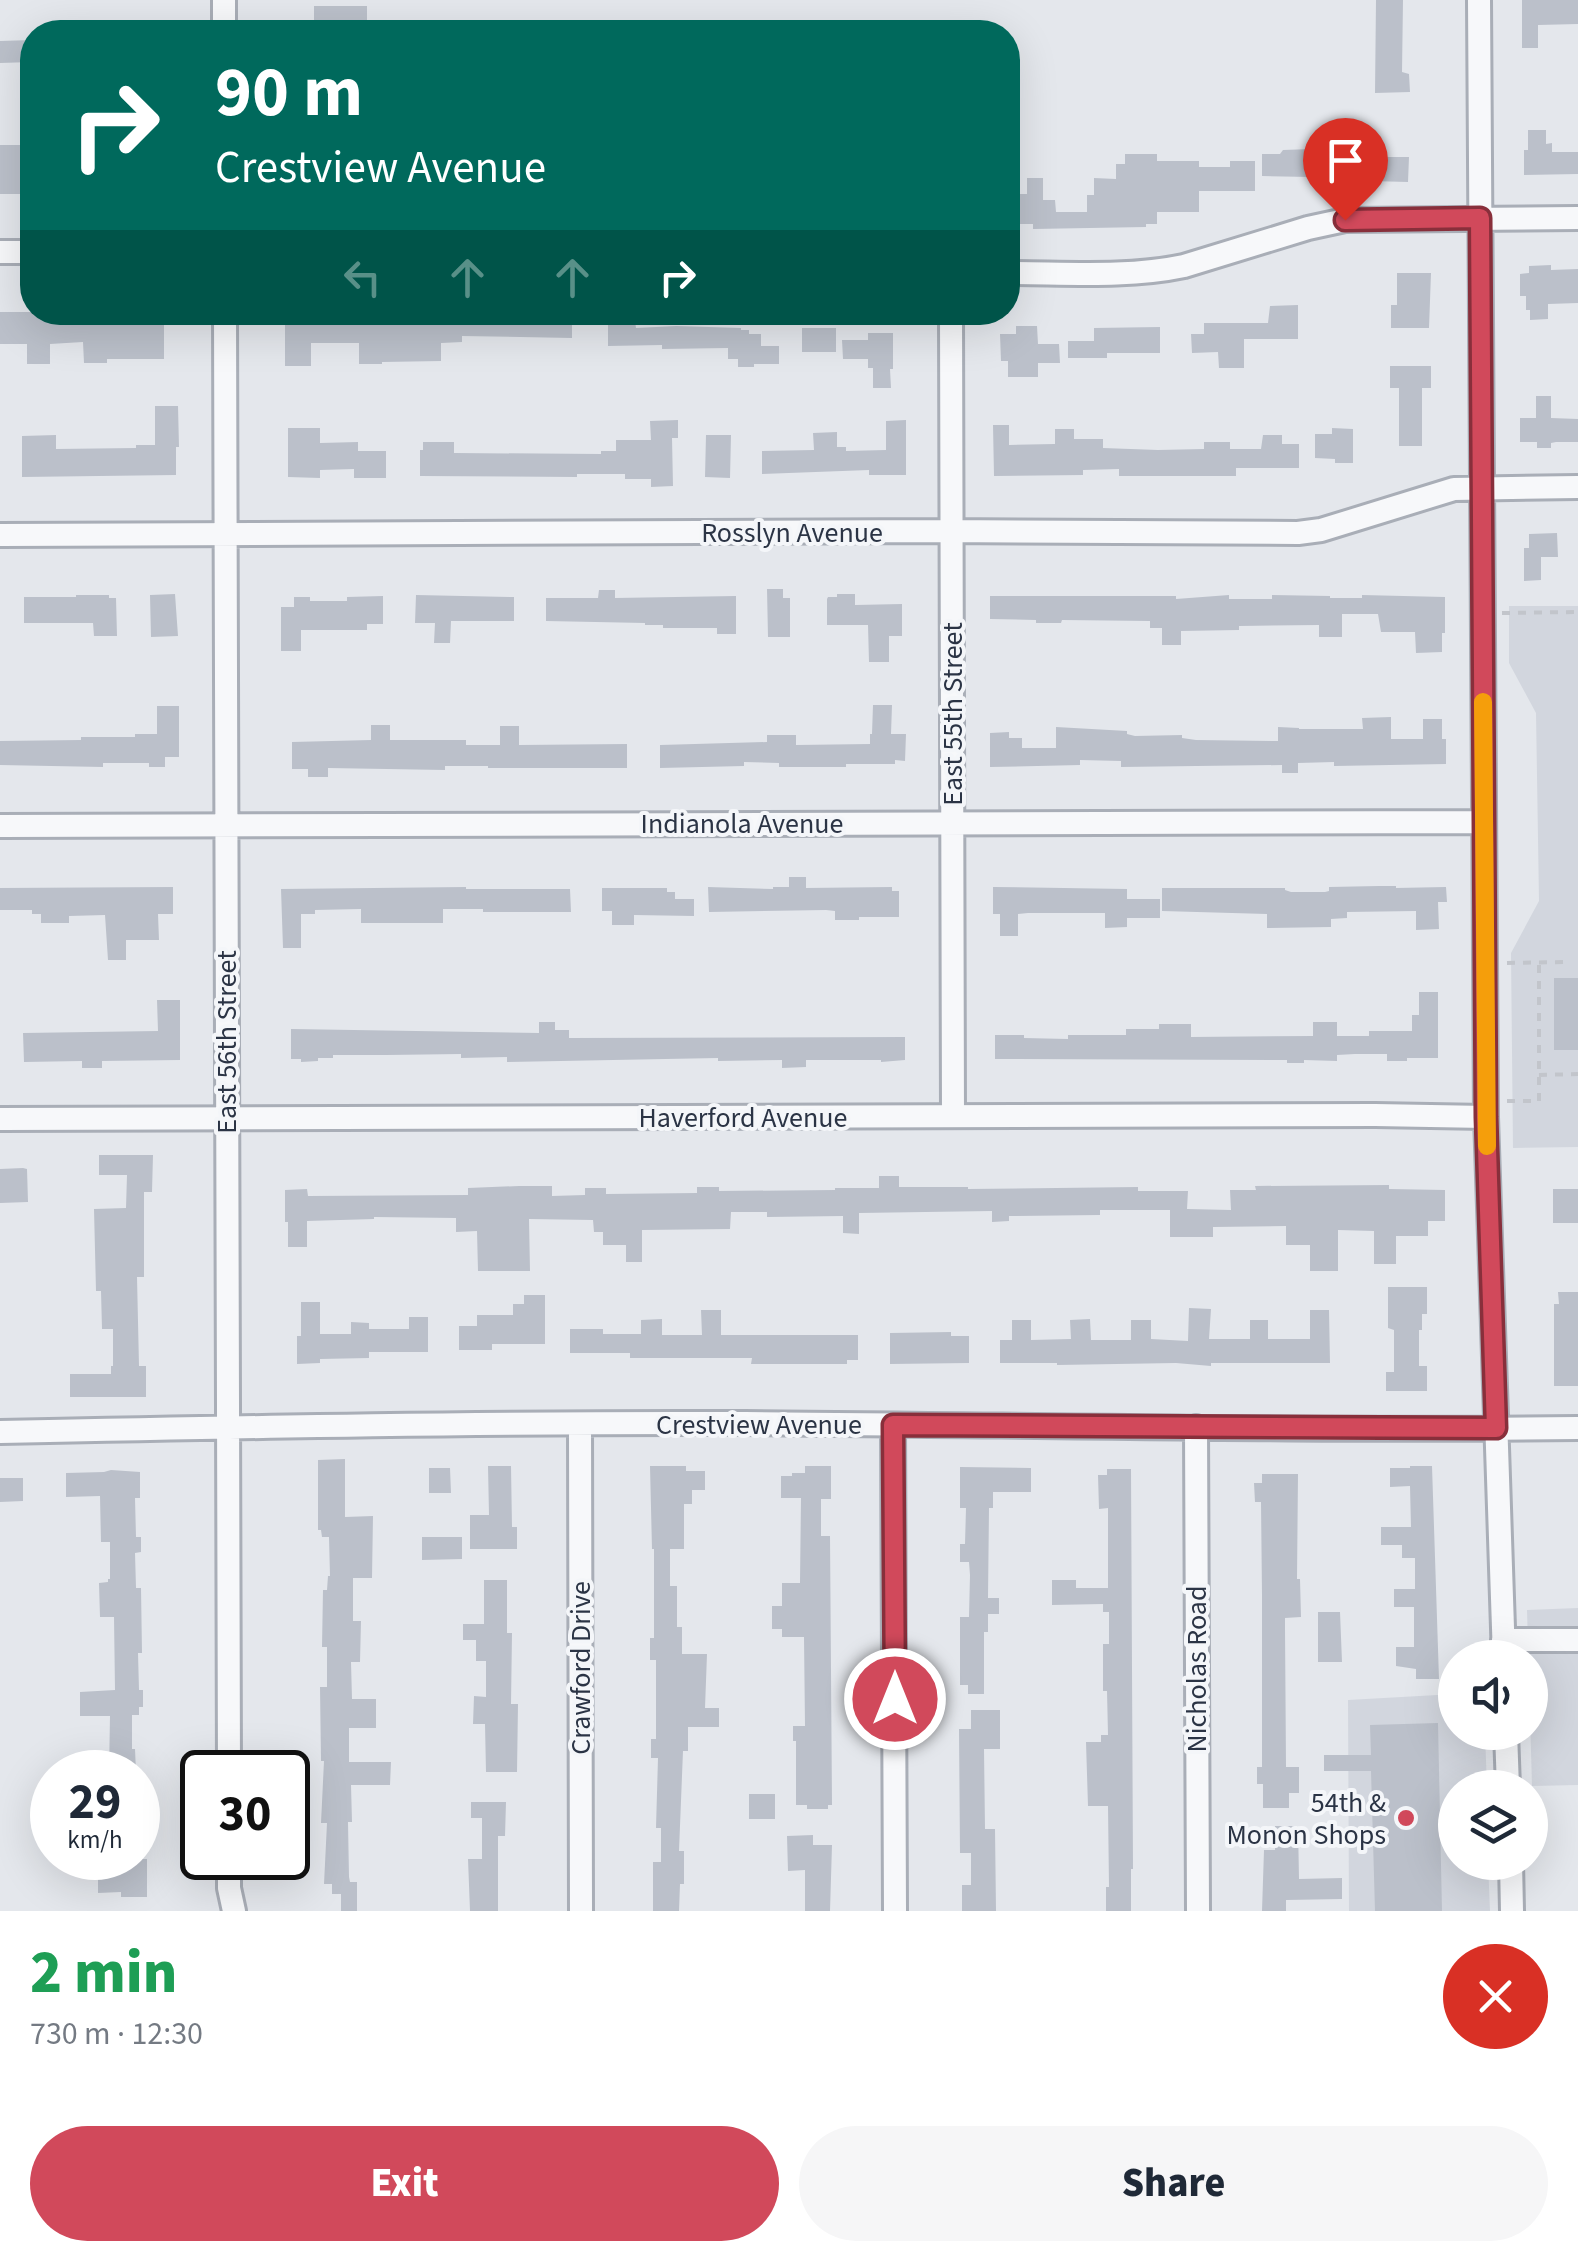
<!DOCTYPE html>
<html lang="en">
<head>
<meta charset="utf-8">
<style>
	:root { --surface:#fff; --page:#f6f6f7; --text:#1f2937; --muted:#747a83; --accent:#d1495b }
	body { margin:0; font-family:"Source Sans 3",sans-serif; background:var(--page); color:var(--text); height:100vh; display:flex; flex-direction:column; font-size:38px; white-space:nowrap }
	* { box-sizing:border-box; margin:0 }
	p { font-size:32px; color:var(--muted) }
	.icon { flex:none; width:55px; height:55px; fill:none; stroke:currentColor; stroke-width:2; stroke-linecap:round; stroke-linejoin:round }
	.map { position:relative; height:1911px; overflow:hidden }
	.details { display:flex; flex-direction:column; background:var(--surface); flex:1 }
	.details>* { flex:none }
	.guide { position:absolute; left:20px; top:20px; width:1000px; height:305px; border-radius:40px; box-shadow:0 10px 40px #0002; background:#00695c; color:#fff; overflow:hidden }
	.tools { position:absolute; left:1438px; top:1640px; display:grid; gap:20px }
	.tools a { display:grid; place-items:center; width:110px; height:110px; border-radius:50%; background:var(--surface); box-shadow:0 10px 40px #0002; font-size:50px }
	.speed { position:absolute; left:30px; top:1750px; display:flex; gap:20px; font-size:50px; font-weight:700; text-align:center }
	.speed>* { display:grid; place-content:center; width:130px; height:130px; border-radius:50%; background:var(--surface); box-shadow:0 10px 40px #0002; line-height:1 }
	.speed small { font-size:25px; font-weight:400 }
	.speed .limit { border:5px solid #111; border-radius:15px; background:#fff; color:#111 }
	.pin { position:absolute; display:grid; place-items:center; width:85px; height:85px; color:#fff; margin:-102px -42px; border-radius:50% 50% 50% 0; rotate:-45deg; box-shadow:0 0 10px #0007 }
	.pin .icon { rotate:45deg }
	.me { position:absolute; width:110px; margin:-55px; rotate:0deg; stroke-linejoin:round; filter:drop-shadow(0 0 8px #0008) }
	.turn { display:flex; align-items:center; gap:35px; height:210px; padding:0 30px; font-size:45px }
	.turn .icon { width:130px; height:130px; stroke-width:2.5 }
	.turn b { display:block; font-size:70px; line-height:85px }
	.lanes { display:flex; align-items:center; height:95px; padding:0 30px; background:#0003; justify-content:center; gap:50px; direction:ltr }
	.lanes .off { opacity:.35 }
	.round { display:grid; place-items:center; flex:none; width:105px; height:105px; border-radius:52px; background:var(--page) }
	.overview { display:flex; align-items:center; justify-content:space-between; height:170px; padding:0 30px }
	h1 { font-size:60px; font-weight:800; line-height:75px; color:#1e9e55 }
	.action { display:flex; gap:20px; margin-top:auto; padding:20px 30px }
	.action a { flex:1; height:115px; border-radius:60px; background:var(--accent); color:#fff; font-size:40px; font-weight:800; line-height:115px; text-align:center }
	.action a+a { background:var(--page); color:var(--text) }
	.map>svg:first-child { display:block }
	.built { fill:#d2d6de }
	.building { fill:#bbc0ca }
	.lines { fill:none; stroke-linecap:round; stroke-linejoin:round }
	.minor-casing { stroke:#a9aeb7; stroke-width:28 }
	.path { stroke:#c2c5cb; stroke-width:4; stroke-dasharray:8 8; stroke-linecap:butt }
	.minor { stroke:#f7f8fa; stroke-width:22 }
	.route-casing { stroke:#882f3b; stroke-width:25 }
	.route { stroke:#d1495b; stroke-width:18 }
	.slow { stroke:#f59e0b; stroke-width:18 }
	.poi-dot { fill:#d1495b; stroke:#f4f6f9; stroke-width:4 }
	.labels { text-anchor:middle; stroke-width:8; stroke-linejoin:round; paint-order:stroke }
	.street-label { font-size:28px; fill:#2b3445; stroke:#f4f6f9 }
	.poi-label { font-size:28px; fill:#2b3445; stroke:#f4f6f9; text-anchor:end }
</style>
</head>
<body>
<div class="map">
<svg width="1578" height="1911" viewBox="0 0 1578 1911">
	<rect width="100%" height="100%" fill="#e4e7ec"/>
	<path class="built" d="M1509,606H1578V1147L1513,1148L1511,953L1539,901L1536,713L1509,663Z
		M1578,1608V1785L1532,1786L1527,1610Z
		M1455,1694V1732L1485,1733L1487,1787L1455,1788V1862L1488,1863L1490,1911H1349L1348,1700Z"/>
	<path class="building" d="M1376,0H1403L1402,72L1409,74L1410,92L1375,93Z
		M1522,0H1578V24L1538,25V48H1522Z
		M314,6H367V32H314Z
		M32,40V62L0,63V41Z
		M1528,130H1546V144L1552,143V152H1578V174L1524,175V150H1528Z
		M0,145H32V194H0Z
		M1311,149V177L1262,176V154H1280L1283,150Z
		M1125,154H1157V161H1199V167H1230V161H1255V191H1199V212H1157V224H1146V227L1033,229V224H1008V194H1027V178H1043V200H1055L1056,212H1087V195H1094V178L1116,179V164H1125Z
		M1372,157H1409L1408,182L1371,181Z
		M1551,265V270L1578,269V303L1548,304V319L1530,320V310H1526V296H1520V274L1529,273V266Z
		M1397,273H1431L1429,328H1391V305H1397Z
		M1298,305V339H1244V368H1219L1218,352L1192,353L1191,334H1204V323H1268L1270,306Z
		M0,312H164V359H107V363H84L83,342L50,344V364H27V344H0Z
		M442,312V316L507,313H509V320H542V314H572V338L462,336V342L441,343V361L382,362V364H359V343H311V366H285V313Z
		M608,321H635L636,328L676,326L741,328V330H749V334H761V346H779V364H754V367H738V359H728V348L662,349V345L608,346Z
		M1016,326H1037L1038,344H1059L1060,363H1038V377H1008V361H1001L1000,334H1016Z
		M1160,327V353H1107V358H1068V341H1094V328Z
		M802,328H836V352H802Z
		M868,333H893V369H890L891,388H873V368H868V359H843L842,340H868Z
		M1390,366H1431V388H1422V446H1399V388H1390Z
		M1536,396H1551V418L1578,419V442H1556L1551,443V448H1537V442H1520V418H1536Z
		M155,406H178L179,447H176V475L22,477V436L56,435V449L136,448V445H155Z
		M678,420V438H672L673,486L651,487V479H625V474H577V477L420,476V450H423V442H454V453L601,454V451H616V440H651L650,421Z
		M906,420V475H869V470L762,474V451L814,450L813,433L837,432V447H846V451L886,450V421Z
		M993,425H1009V445L1055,444V429H1074V439H1103V448L1158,450L1204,449V442H1230V449H1261L1263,435H1282V444H1299V468H1236V476H1119V469L1083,470V475L994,476Z
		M288,428H320V443L358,442V451H386V478H354V469L320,470V478L288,477Z
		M1332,428L1353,429V463H1335V459L1315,458V434H1332Z
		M706,435H731L730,478L705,477Z
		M1557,533L1558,557H1541V580L1524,581V548H1529V534Z
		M767,589H783V598H790V637H768Z
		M599,590H615V598L736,596V634H717V628H663V625H645V623L546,621V598H598Z
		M175,594L178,636L151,637L150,595Z
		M837,594H855V605L902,604V636H889V662H869L868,625H827V599L828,597H837Z
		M76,595H109V598H116L117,636H94L93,623H24V597H76Z
		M416,595L514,597V621H451L450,643H434L435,623H415Z
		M1229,595V599H1272V595L1330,596V598H1362V595L1445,597V633H1442V652L1416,653L1415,632H1381L1378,614H1342V637H1319V625L1239,626V630L1181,631V645H1162V628H1150V621L1062,620L1061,623H1036V620L990,619V596H1176V599Z
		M383,596V624H367V630H301V651H281V607H294V597H310V601H347V597Z
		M873,705H892L891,734H906L905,761L895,760V764H846V767H779V763L744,762V766L660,768V745L767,742V735H796V745L870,744V734H872Z
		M157,706H179V757H165V767H149V763H103V767L0,765V741L81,740V737H135V734H157Z
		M1391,717V739H1423V719H1442V739H1446V764L1334,766V762L1298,763V773H1282V765L1121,767V761L1080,760V765L990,767V733L1009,732V738H1022V748H1056V727L1127,731V734L1135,736L1182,735V738L1196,740L1278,741V727L1299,728V729H1363L1362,718Z
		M371,725H390V740H466V745H500V726H519V745L627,744V768H488V766H445V770L328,768V777H308V769H292V742L371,740Z
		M789,877H806V888L892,887V891H899V917H859V920H835V911L826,910L709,912L708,887L773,889V887H789Z
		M1379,886H1396V888L1446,887L1447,902H1438L1439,929L1416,930V911L1347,912V918L1331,919V927L1267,928V914L1162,911V888H1285V890L1291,892H1325L1329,891V887Z
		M173,887V914H158L159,940H126V960H108L105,915L69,916V923H41V914H32V910H0V888Z
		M466,887V889H570L571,912H483V909H443V923H361V909L315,910V914H301V948H283L281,889Z
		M993,887L1127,889V899H1160V918H1127V927L1105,928V913H1028L1018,914V936H1000V914H993Z
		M602,888H667V892H675V899H694V916L634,915V925H612V911H602Z
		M1554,978H1578V1050H1554Z
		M1419,992H1438V1058H1407V1061H1387V1054H1355L1337,1055V1061L1304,1060V1063H1287V1060L995,1059V1035H1024V1038L1068,1039V1035H1126V1029H1159V1024H1191V1037L1313,1036V1022H1337V1036H1369V1031H1412V1015H1419Z
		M157,1000H180V1060L102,1061V1068H82V1061L24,1062L23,1033L158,1031Z
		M539,1022H555V1030H569V1038L905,1037V1060L881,1062V1060H806V1067L782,1068V1060L718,1061V1058L507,1062V1057L461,1058V1054L387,1055H333V1058H318V1061L301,1062V1059H291V1029L539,1033Z
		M99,1155H153L152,1192H144V1277H137L139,1366H146V1397H70V1374H111V1366H113V1329H102L101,1291H96L94,1209L126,1208L127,1175H99Z
		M23,1168L27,1169L28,1202L0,1203V1169Z
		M879,1176H899V1187H968V1189L1138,1187V1191H1188L1187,1209L1231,1210L1230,1190H1256L1255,1186L1389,1185V1189L1445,1190V1221H1428V1236H1396V1264H1374V1231L1338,1230V1271H1310V1245H1286V1226L1213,1227V1237H1170V1210H1100V1215L1009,1216V1221L992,1222V1211L859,1213V1234L843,1233V1216L767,1217V1212H731L730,1229L642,1230V1262H626V1245H603V1232H594L593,1220L529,1219L530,1271H478L477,1231L456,1232V1218L374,1217V1219L307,1221V1247H288V1222H285V1190L307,1189L308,1196L468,1195V1188L519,1186H552V1196L585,1195V1188H606V1194L697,1193V1187H719V1191L835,1190V1188H879Z
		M1553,1189H1578V1223H1553Z
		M1388,1287H1427V1314H1422V1330H1419V1366H1427V1391H1386V1372H1394V1330L1388,1328Z
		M1558,1292H1578V1386H1554V1304H1559Z
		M524,1295H545V1344H492V1350H459V1326H477V1315H513V1304H524Z
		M301,1302H320V1334H351V1322L369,1323V1329H409V1317H428V1352H369V1358L320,1359V1363L297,1364V1336H301Z
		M1189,1308L1211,1309L1209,1339H1250V1320H1268V1339H1310V1310H1329L1330,1363H1211V1366L1176,1363L1057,1365V1363H1000V1340H1012V1320H1031V1340L1071,1339L1070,1320L1090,1319L1091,1340H1131V1320H1151V1339L1188,1341Z
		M701,1310H721V1335H858V1360H847V1364H751L752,1358H630V1353H570V1329H603V1334H641V1320L662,1319V1335H702Z
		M951,1332V1336H969V1363L890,1364V1333Z
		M345,1459V1517L373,1516L372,1578H353V1621H361L360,1662H351L352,1699H376V1728H349V1762H391L390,1785H351L352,1822H348L349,1877L350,1882H357V1911H341V1894H332V1884H324L327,1823H321L324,1761H321L320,1687H327V1647H322L323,1590H327L328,1576H330L329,1537H322L321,1530H318V1460Z
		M488,1466H511L512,1527H517V1549H470V1515H489Z
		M650,1466H686V1471H705V1490H692V1504H684V1549H670V1586H677V1627H682V1654H707L705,1708H719V1727H688V1751H683L679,1851H684V1884H680L679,1911H653V1862H661V1828H656L658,1758H651V1739H656V1660H650V1638H654V1549H652Z
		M805,1466H831V1499H821V1536H830L832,1805H828V1809H807V1805H796V1741H793V1726H805L804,1637H782V1629H772V1606H782V1583H800L801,1498H781V1476H792V1473H805Z
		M1410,1466H1432L1439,1679H1416V1669L1396,1666V1647H1414V1607H1394V1589H1415V1558H1402V1545H1381V1527H1411L1410,1486L1390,1487V1468H1410Z
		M960,1467L1031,1468V1492H993V1508H989L988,1598H999V1614H988V1632H984V1694H968V1685H960V1617H969L970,1575L969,1562H960V1544H965L966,1508H960Z
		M429,1468H450L451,1493H429Z
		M1107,1469H1131L1133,1869H1131V1911H1106V1887H1109L1108,1806H1088L1086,1742H1101V1735H1108L1107,1691H1103V1644H1109V1612H1103V1604L1052,1605V1580H1076V1588H1108V1508L1099,1509L1098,1475H1107Z
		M111,1470L140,1472V1498H135L136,1537H141V1552L135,1553L136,1588H141L142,1653H138L139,1690H143V1707H139V1715H132V1749H135L136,1772H109L110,1716H80V1692L115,1690L114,1617H100L99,1583L108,1582V1579H110V1542H101L100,1496L66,1497V1473L104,1472Z
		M1262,1474H1298L1297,1579H1300L1301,1617L1285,1618V1628L1286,1767H1299V1793H1289V1808H1263V1784H1257V1767H1262V1595L1261,1502H1255L1254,1483H1262Z
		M0,1478H23V1501L0,1502Z
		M422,1537H462V1559L422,1560Z
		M484,1580H507V1633H512L511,1704H518L517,1772H486L485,1724H473L474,1696L486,1697V1661H476V1640H463V1624H484Z
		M1318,1612H1340L1342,1662H1318Z
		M971,1710H1000V1749H984L985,1829H995L996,1911H962V1885H971V1853H960L959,1729H971Z
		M1438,1723L1442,1911H1375L1371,1771H1324V1755H1371L1370,1725Z
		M749,1794H775V1819H749Z
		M471,1802H506L505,1836H498V1911H470L468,1859H482V1818H471Z
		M1275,1826H1298L1299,1879L1342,1878V1899L1286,1900V1911H1262L1264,1850H1275Z
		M813,1835V1845H832L830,1911H805V1870L788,1871L787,1836Z
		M121,1859H147V1897H121V1892L98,1893V1871L121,1870Z"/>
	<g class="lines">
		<g class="minor-casing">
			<path id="minor" d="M224,0V32
				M1479,0L1486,1117L1504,1658
				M0,252H32
				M1008,273C1066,273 1127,278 1184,266L1308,228L1345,220L1578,218
				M225,312L229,1772
				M951,312L953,1116
				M0,535L941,531L1298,533L1321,530L1454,489L1578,487
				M0,826L1484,822
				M0,1119L1375,1115L1486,1117
				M580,1424L581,1911
				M893,1425L895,1911
				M1196,1427L1198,1911
				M0,1432C248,1427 497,1422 745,1423C1023,1425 1300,1431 1578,1428
				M1503,1640H1578
				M1506,1732L1508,1788
				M229,1858V1888L234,1911
				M1511,1862L1512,1911"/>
		</g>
		<path class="path" d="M1502,613L1578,612
			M1507,963L1570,962
			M1539,1075L1578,1074
			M1507,1101H1539V962"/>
		<use href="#minor" class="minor"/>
	</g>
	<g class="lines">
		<g class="route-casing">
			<path id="route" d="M895,1699L893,1425L1496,1428L1486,1117L1480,218L1345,220"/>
		</g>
		<use href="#route" class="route"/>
		<path class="slow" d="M1483,702L1487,1146"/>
	</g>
	<circle class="poi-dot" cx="1406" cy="1818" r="10"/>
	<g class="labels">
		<g class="street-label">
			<text x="792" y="542">Rosslyn Avenue</text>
			<text transform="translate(952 714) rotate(-90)" y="10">East 55th Street</text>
			<text x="742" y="833">Indianola Avenue</text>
			<text transform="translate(226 1042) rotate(-90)" y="10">East 56th Street</text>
			<text x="743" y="1127">Haverford Avenue</text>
			<text x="759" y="1434">Crestview Avenue</text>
			<text transform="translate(580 1668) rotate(-90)" y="10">Crawford Drive</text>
			<text transform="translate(1196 1669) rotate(-90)" y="10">Nicholas Road</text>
		</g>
		<g class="poi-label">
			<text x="1386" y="1812">54th &amp;<tspan x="1386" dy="32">Monon Shops</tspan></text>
		</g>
	</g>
</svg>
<div class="tools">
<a><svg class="icon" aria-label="sound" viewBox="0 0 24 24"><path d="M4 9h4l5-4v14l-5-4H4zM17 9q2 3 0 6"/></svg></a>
<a><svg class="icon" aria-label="layers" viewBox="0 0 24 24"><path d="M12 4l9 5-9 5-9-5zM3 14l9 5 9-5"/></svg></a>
</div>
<div class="speed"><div>29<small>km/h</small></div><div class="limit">30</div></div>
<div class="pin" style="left:1345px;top:220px;background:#d93025"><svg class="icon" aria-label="arrive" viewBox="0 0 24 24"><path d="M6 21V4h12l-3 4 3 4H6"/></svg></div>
<svg class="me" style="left:895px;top:1699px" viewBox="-20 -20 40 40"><circle r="17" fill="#d1495b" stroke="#fff" stroke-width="3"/><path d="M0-11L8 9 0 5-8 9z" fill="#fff"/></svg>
<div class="guide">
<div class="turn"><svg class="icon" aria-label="right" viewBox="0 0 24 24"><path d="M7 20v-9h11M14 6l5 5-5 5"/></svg><div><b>90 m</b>Crestview Avenue</div></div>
<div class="lanes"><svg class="icon off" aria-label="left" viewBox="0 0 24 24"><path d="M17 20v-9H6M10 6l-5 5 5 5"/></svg><svg class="icon off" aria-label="ahead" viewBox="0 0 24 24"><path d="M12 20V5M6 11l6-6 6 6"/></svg><svg class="icon off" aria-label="ahead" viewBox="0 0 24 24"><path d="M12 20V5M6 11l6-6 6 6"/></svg><svg class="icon" aria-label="right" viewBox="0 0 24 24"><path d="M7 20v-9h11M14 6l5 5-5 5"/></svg></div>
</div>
</div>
<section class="details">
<div class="overview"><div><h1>2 min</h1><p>730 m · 12:30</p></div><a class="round" style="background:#d93025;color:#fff"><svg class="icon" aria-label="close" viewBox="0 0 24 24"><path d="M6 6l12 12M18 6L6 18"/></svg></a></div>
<div class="action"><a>Exit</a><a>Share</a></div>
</section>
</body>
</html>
